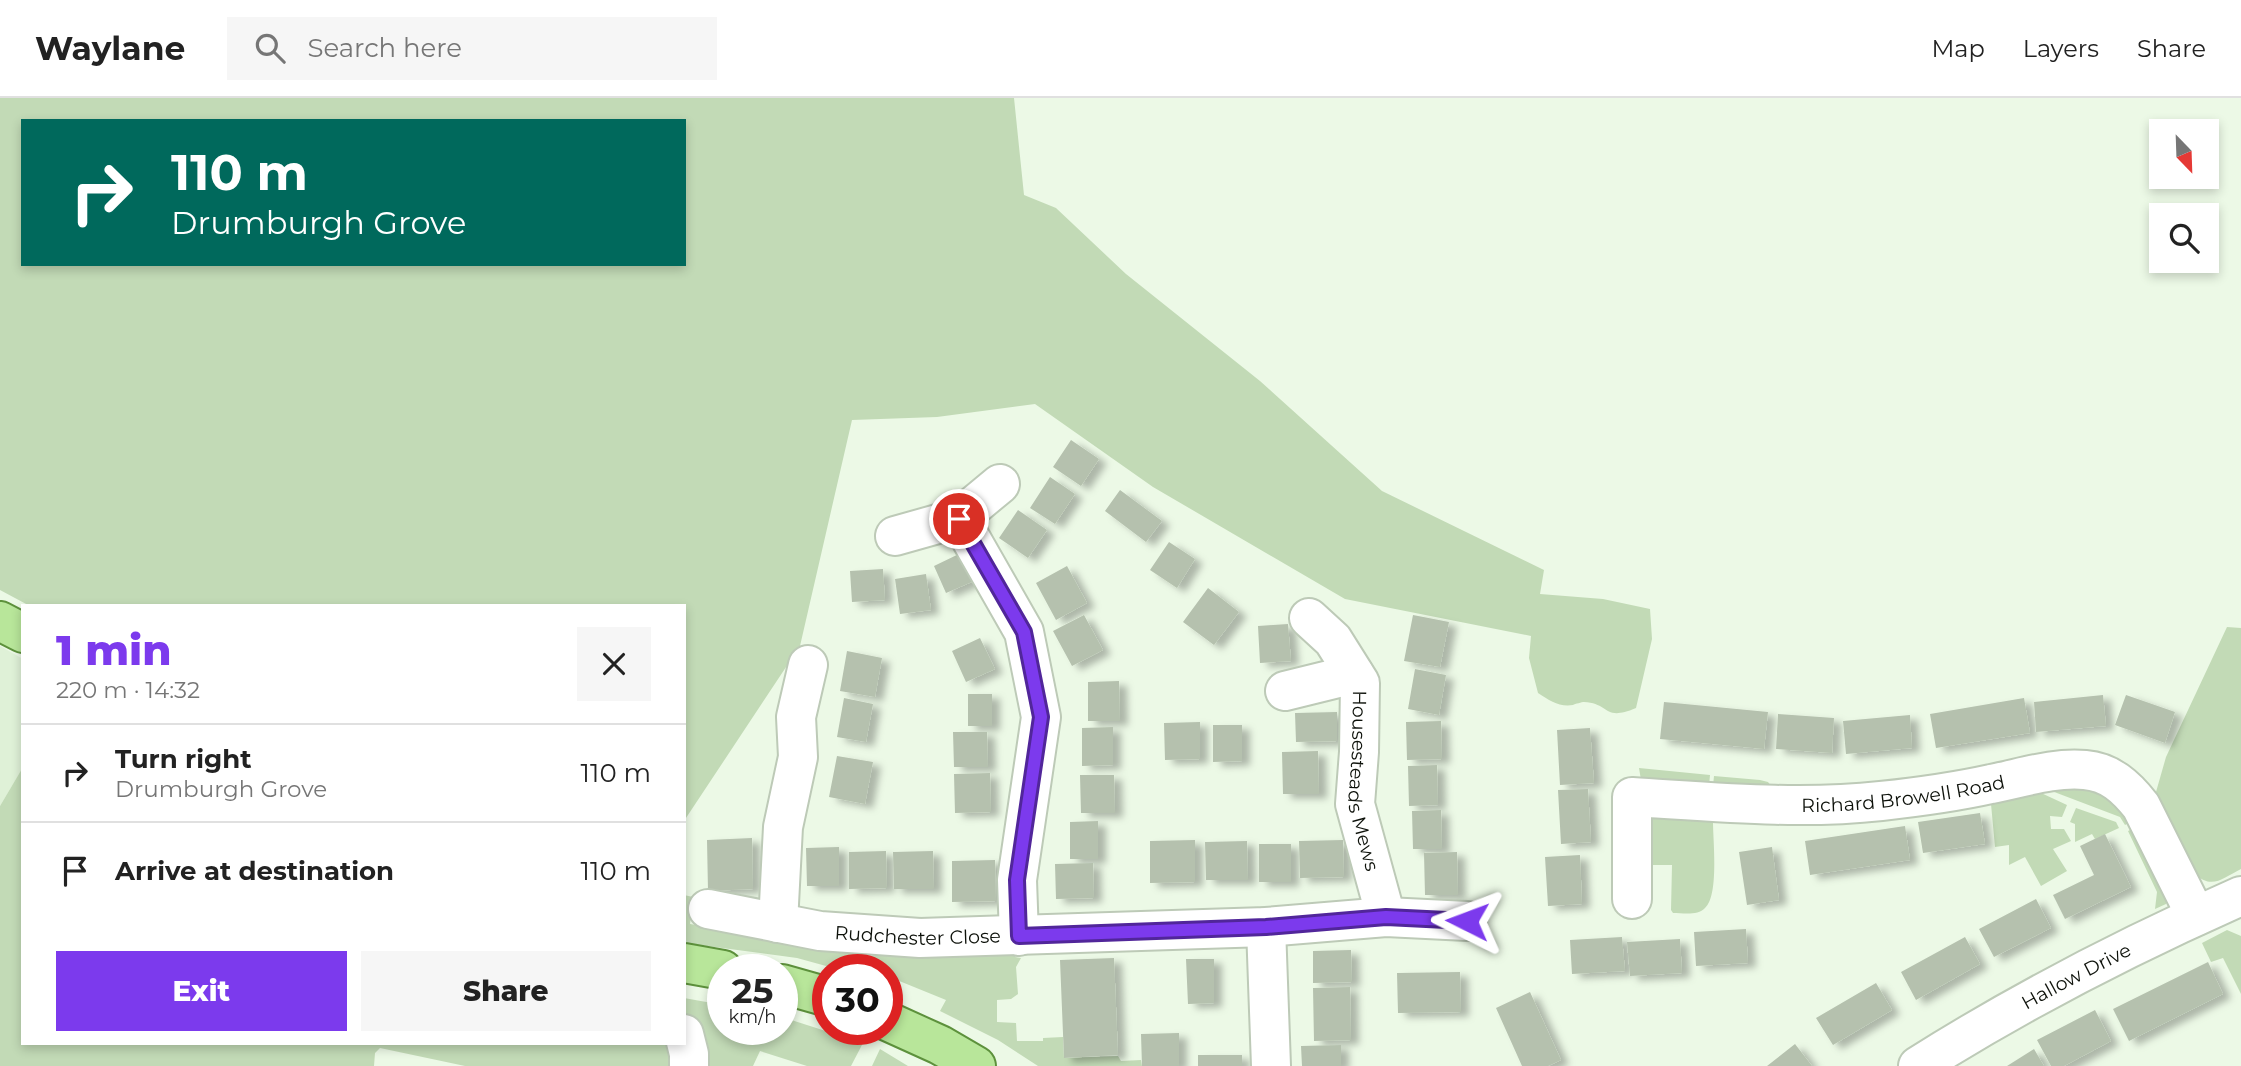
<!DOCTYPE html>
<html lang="en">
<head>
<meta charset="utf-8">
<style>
	:root { --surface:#fff; --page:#f6f6f6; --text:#222; --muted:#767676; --line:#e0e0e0; --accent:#7c3aed }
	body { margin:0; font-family:Montserrat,sans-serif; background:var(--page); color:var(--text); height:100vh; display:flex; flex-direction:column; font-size:26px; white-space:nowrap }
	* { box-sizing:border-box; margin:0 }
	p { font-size:23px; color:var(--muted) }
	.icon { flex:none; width:38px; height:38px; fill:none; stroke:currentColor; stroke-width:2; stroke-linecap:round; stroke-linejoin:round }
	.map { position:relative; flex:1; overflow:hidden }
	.drawer { position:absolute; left:21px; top:506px; width:665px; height:441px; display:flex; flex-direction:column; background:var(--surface); border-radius:0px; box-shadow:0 4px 10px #0003 }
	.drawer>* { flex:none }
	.guide { position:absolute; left:21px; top:21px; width:665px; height:147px; border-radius:0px; box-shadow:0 4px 10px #0003; background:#00695c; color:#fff; overflow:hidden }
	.needle { width:46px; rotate:157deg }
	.buttons { position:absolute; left:2149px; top:21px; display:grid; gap:14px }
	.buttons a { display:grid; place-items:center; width:70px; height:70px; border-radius:0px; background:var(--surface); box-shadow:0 4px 10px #0003; font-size:35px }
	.speed { position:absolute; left:707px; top:856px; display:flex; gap:14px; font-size:35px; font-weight:700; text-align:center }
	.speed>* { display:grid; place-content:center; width:91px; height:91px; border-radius:50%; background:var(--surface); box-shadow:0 4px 10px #0003; line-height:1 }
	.speed small { font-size:18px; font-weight:400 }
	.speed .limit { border:10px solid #d22; background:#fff; color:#111 }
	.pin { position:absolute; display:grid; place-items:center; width:60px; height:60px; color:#fff; margin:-30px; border:4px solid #fff; border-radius:50%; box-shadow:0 2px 7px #0007 }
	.me { position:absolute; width:77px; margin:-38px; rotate:273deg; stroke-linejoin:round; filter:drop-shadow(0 0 5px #0008) }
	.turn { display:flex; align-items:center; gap:24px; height:147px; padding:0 35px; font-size:32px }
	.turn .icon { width:91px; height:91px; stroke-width:2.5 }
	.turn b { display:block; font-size:49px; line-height:60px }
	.round { display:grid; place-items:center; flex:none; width:74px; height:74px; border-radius:0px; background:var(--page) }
	.head { display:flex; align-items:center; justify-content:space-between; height:119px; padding:0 35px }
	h1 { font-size:42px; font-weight:800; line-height:52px; color:var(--accent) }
	.primary-button { display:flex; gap:14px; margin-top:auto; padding:14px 35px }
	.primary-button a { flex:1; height:80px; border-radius:0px; background:var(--accent); color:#fff; font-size:28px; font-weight:800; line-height:80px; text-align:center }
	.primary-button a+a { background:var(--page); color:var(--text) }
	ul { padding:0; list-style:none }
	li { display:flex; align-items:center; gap:21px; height:98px; padding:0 35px; border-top:2px solid var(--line) }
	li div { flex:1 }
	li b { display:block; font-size:26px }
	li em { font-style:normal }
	header { display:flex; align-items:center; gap:42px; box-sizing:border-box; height:98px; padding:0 35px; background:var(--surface); border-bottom:2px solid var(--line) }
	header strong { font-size:33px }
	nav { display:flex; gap:38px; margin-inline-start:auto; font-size:24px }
	.search { width:490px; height:63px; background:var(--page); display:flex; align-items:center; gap:18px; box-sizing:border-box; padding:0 24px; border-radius:0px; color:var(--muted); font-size:26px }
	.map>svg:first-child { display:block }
	.built { fill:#dff1d7 }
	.green { fill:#c2dab6; fill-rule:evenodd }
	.building { fill:#b5c1ae; filter:url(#shadow) }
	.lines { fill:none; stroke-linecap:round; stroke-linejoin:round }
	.minor-casing { stroke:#bdcab7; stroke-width:42 }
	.major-casing { stroke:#5d913c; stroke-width:42 }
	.minor { stroke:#fff; stroke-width:38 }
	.major { stroke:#b8e69a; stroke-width:38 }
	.route-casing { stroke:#51269a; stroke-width:18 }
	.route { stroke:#7c3aed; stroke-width:12 }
	.labels { text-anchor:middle; stroke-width:6; stroke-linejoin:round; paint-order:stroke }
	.street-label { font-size:19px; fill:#0d110a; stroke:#ecf9e6 }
</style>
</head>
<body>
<header>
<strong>Waylane</strong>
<div class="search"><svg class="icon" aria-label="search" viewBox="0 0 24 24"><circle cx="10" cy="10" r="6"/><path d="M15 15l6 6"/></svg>Search here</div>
<nav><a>Map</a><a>Layers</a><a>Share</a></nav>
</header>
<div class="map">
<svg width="2241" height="968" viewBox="0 0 2241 968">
	<defs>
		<filter id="shadow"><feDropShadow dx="8" dy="4.5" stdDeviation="3.5" flood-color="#0004"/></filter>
	</defs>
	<rect width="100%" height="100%" fill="#ecf9e6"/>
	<path class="built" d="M0,548L23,561V669L0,708Z"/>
	<path class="green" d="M0,0H1014L1024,97L1056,110L1126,176L1260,283L1382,393L1544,472L1540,496L1603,501L1650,511L1652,541L1636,610C1603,624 1610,605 1584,604C1582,604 1575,606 1573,607C1559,609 1550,603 1538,595L1529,560L1531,538L1345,501L1153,389L1035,306L937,319L852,322L800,548L684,723V508L28,507L0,492ZM23,23H684V166H23Z
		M2227,529L2241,530V771C2223,780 2212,792 2195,776L2156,694L2166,659Z
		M23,669V945H683L685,968H465L380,950L375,955L374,968H0V708Z
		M1639,670L1710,677L1708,698L1641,682Z
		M1714,678L1760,682L1768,684L1771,688L1712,698Z
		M2096,686L2135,722L2125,727L2120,719L2049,692Z
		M2039,694L2067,707L2062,719L2050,718L2051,731H2064L2071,743L2053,751L2067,773L2041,788L2025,759L2009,767V747L1995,749L1991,706Z
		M2076,710L2116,724L2119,730L2095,741L2092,736L2075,744V726L2070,724Z
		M1651,719L1713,724C1713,743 1719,798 1705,810C1698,818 1683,815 1673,815L1671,812L1672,767H1650Z
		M2139,728L2168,796L2166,806L2155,811L2157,794L2128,733Z
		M684,797L693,799L690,826L745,835L854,848L865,858L916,857L1014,851L1015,859L1021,860L1016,869L1018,896L1011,901L997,902V924L1016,925L1017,943H1043V940L1063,939L1064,960L1118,958L1121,963L1141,962L1142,968H1038L998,942L940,913L946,902L887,878V872L837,871L797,860L684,845Z
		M2227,832L2241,838V896L2223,860L2211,864L2202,845Z
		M684,900L723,907V931H782V919L863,945L851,968H807L760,953L753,968H695L684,919Z
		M880,951L908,968H872Z"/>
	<path class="building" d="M1071,342L1099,361L1081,388L1053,369Z
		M1050,379L1075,396L1055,426L1030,410Z
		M1120,392L1162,423L1146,444L1105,413Z
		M1018,412L1047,432L1028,460L999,440Z
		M1169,444L1195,461L1177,490L1150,472Z
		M961,455L974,483L946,495L934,468Z
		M1067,468L1087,505L1056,522L1036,485Z
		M883,471L885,502L852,504L850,473Z
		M926,476L931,512L900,516L895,481Z
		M1208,490L1239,514L1214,547L1183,524Z
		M1084,517L1103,552L1072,568L1053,533Z
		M1413,517L1449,524L1440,569L1404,563Z
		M1288,526L1291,563L1260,565L1258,528Z
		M980,540L995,571L966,584L952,553Z
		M847,553L882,560L875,599L840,593Z
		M1415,571L1446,577L1439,617L1408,611Z
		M1119,583L1120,623H1088V584Z
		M968,596H992V628H968Z
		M2103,597L2106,628L2036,634L2034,604Z
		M2126,597L2175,614L2165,645L2115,627Z
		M844,600L873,606L866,644L837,639Z
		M2024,600L2030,635L1936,650L1930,616Z
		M1664,604L1768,614L1764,651L1660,641Z
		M1337,614V643L1296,644L1295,615Z
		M1778,616L1834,620L1832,655L1776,651Z
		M1910,617L1912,650L1846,656L1843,623Z
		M1441,623L1442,661L1407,662L1406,624Z
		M1200,624V661L1165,662L1164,625Z
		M1213,627H1242V663L1213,664Z
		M1113,629V667L1082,668V630Z
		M1590,630L1594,685L1560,687L1557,632Z
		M953,634H987L988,669H954Z
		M1318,653L1319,696H1283L1282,654Z
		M837,658L873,664L865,706L829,699Z
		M1437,667L1438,707L1409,708L1408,668Z
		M990,675L991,714L955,715L954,676Z
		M1080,677H1114L1115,715H1081Z
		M1588,691L1591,744L1561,746L1558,692Z
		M1441,712L1442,751H1413L1412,713Z
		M1980,715L1985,746L1923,755L1918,724Z
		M1098,723V761H1070V724Z
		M1905,728L1910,762L1810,777L1805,743Z
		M2105,736L2131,789L2065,821L2053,797L2094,777L2080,748Z
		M752,740L753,791L708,793L707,742Z
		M1195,742V784L1150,785V743Z
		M1343,742L1344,779L1300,780L1299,743Z
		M1247,743L1248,782H1206L1205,744Z
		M1259,746H1291V784H1259Z
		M839,749V788H807L806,750Z
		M1772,749L1779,802L1747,807L1739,754Z
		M886,753L887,790L849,791V754Z
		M933,753L934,791H894L893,754Z
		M1457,754L1458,797H1425L1424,755Z
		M1580,757L1582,806L1548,808L1545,759Z
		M995,762L996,803L952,804V763Z
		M1093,765L1094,800L1056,801L1055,766Z
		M2036,801L2051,830L1994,859L1979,831Z
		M1746,831L1748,865L1696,868L1694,834Z
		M1622,839L1625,873L1572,876L1570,842Z
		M1965,839L1980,866L1916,902L1901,874Z
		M1680,841L1682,875L1630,878L1627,844Z
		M1351,852L1352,884L1313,885V853Z
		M1114,860L1118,957L1064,960L1060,862Z
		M1186,861H1214V905L1188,906Z
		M2208,864L2223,896L2129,943L2113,911Z
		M1460,874L1461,914L1398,915L1397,875Z
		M1876,885L1892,912L1833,947L1816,920Z
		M1350,889L1351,942L1314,943L1313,890Z
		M1530,894L1561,962L1548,968H1522L1496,910Z
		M2095,912L2111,943L2064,968H2051L2037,942Z
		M1179,935V968H1142L1141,936Z
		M1795,946L1812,968H1767Z
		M1341,947V968H1302L1301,948Z
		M2034,951L2044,968H2007Z
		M1198,957H1242V968H1198Z"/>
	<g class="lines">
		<g class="minor-casing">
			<g id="minor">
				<path d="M959,420L1024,534L1041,619L1017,782L1019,838"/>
				<path d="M895,438L959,420L1000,386"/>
				<path id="s1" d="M1309,520L1333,542L1360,585L1359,654L1355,706L1386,819"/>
				<path d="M1285,593L1354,576"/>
				<path id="s2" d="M1632,801V699C1715,704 1798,712 1881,703C1918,699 1955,694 1991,686C2022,680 2054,669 2085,672C2110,674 2126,689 2141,708L2196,818"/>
				<path id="s3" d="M708,811L820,833L920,840L1266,829L1386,819L1467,823"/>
				<path d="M778,825L783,729L798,659L796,619L808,567"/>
				<path d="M1266,829L1271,968"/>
				<path d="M684,936L689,956V968"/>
				<path id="s4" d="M1918,968C2021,903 2130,847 2241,798"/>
			</g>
		</g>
		<g class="major-casing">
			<path id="major" d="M0,523L23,535
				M684,865L723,872
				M782,886L828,899
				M887,923L940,947L976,968"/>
		</g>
		<use href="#minor" class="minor"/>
		<use href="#major" class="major"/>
	</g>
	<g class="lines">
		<g class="route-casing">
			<path id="route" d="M959,421L1024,534L1041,619L1017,782L1019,838L1266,829L1386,819L1467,823"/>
		</g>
		<use href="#route" class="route"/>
	</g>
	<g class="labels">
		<g class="street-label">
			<text dy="7" stroke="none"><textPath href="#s1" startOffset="182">Housesteads Mews</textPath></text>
			<text dy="7" stroke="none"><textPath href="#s2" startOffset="374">Richard Browell Road</textPath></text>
			<text dy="7" stroke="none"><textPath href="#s3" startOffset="212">Rudchester Close</textPath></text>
			<text dy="7" stroke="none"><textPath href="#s4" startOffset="182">Hallow Drive</textPath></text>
		</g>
	</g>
</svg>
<div class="buttons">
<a><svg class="needle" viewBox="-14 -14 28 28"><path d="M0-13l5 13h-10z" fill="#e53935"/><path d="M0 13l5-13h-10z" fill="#767676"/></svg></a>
<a><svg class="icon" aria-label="search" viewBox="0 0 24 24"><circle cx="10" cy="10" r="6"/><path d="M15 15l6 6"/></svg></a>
</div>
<div class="speed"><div>25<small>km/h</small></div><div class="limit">30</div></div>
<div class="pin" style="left:959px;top:421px;background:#d93025"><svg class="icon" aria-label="arrive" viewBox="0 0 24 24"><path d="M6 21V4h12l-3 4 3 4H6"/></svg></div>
<svg class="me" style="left:1467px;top:823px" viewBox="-20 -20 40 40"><path d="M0-17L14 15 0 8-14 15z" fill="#7c3aed" stroke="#fff" stroke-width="4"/></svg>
<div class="guide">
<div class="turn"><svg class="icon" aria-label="right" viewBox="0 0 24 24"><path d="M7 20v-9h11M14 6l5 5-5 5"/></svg><div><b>110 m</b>Drumburgh Grove</div></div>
</div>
<section class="drawer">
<div class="head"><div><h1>1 min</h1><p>220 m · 14:32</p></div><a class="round"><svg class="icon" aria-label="close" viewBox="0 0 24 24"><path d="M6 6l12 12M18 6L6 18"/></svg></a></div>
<ul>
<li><svg class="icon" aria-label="right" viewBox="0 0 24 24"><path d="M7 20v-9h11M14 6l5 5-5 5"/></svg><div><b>Turn right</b><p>Drumburgh Grove</p></div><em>110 m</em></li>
<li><svg class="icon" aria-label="arrive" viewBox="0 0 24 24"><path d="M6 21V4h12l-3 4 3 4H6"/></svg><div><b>Arrive at destination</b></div><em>110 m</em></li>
</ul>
<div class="primary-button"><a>Exit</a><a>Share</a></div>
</section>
</div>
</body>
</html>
